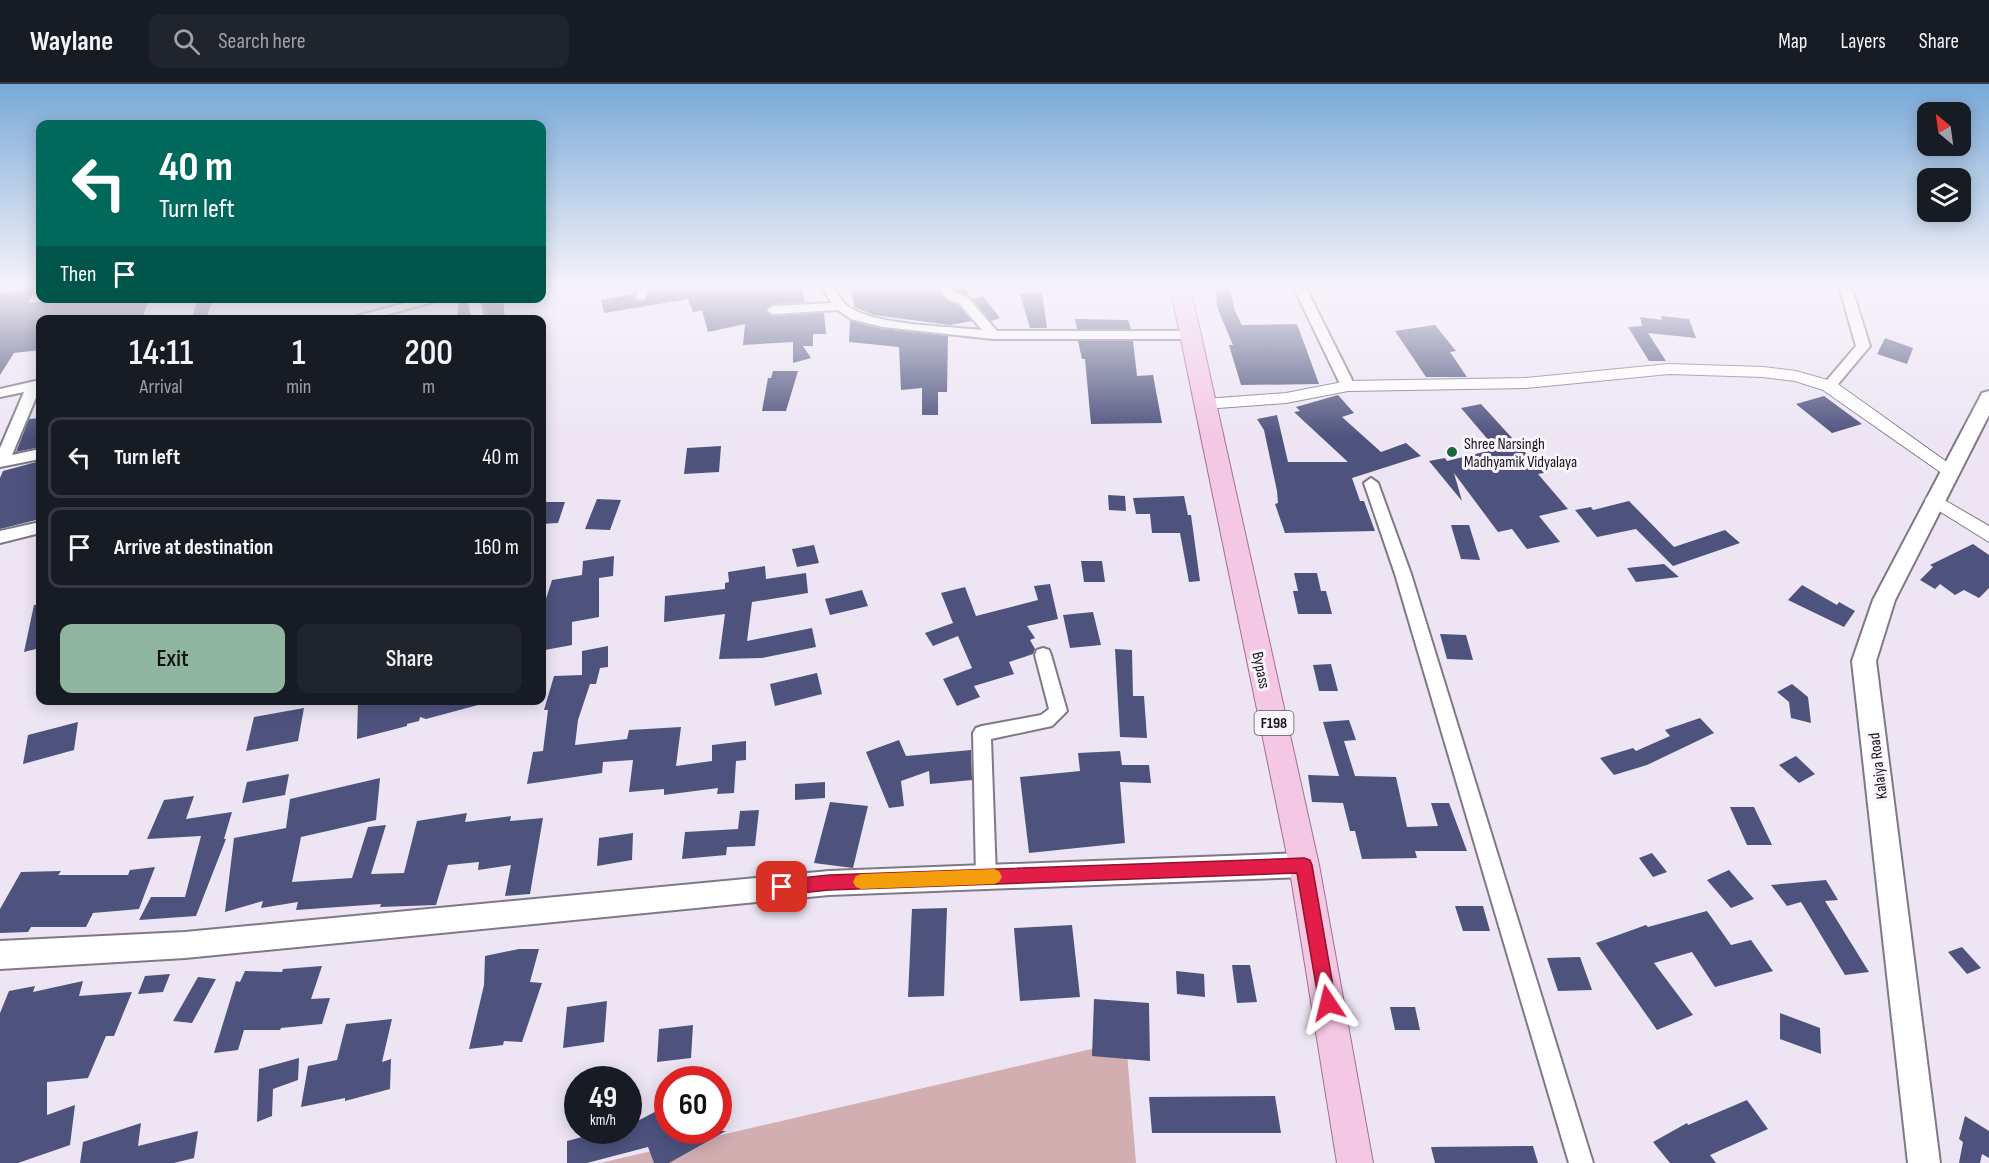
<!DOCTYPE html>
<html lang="en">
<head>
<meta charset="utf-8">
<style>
	:root { --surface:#171b24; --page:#20242c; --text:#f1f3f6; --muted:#9ea1a6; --line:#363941; --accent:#8fb4a0 }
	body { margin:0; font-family:"Sofia Sans Condensed",sans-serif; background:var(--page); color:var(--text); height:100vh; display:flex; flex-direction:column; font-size:22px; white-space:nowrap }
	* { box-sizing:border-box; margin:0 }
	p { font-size:20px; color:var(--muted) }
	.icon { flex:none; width:33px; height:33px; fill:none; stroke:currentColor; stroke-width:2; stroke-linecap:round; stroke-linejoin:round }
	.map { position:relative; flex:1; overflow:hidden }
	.panel { position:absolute; left:36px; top:231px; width:510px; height:390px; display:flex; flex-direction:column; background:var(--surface); border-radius:12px; box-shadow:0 3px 15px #0003 }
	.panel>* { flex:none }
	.guide { position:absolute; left:36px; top:36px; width:510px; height:183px; border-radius:12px; box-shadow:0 3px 15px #0003; background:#00695c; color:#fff; overflow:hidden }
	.needle { width:39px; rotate:331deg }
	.controls { position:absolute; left:1917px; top:18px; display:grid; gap:12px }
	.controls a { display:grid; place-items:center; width:54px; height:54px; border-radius:12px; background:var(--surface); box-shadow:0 3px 15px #0003; font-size:30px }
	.speed { position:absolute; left:564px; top:982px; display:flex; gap:12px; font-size:30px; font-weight:700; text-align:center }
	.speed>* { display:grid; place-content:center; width:78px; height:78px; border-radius:50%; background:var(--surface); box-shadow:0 3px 15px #0003; line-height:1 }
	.speed small { font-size:15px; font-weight:400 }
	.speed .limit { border:9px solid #d22; background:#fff; color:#111 }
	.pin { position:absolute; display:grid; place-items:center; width:51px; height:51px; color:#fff; margin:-26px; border-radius:12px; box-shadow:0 3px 9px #0006 }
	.me { position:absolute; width:66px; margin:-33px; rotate:350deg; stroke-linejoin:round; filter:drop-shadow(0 0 4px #0008) }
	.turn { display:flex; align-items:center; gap:21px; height:126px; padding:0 24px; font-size:27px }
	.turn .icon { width:78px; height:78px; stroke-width:2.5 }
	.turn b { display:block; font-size:42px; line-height:51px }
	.then { display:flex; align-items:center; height:57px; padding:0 24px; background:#0003; gap:12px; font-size:22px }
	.eta { display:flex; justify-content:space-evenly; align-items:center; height:102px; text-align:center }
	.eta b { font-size:36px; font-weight:600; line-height:42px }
	.action { display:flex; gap:12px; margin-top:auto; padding:12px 24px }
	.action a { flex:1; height:69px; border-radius:12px; background:var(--accent); color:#111; font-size:24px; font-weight:600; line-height:69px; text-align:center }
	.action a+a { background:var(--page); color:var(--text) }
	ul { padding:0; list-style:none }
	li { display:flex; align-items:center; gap:18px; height:81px; margin:0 12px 9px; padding:0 12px; border:3px solid var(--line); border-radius:12px }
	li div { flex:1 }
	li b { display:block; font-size:22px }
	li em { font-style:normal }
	header { display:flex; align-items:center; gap:36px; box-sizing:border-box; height:84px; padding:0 30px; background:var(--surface); border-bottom:2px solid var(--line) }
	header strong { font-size:28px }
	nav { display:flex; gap:33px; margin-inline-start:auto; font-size:21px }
	.search { width:420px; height:54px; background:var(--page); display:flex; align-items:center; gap:15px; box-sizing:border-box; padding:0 21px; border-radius:12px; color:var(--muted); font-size:22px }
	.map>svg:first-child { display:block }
	.green { fill:#d3aeb1 }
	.building { fill:#4e537e }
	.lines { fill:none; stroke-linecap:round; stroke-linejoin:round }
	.minor-casing { stroke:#7f7886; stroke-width:4 }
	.tertiary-casing { stroke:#7f7886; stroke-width:2 }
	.secondary-casing { stroke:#7f7886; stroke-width:4 }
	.primary-casing { stroke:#a27091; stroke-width:2 }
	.minor { fill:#fff; fill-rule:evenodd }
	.tertiary { fill:#fff; fill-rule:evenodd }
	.secondary { fill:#fff; fill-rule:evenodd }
	.primary { fill:#f4c7e4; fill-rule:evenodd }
	.route { fill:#e11d48; stroke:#92132f; stroke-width:1.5 }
	.slow { fill:#f59e0b }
	.poi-dot { fill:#186838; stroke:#f9f4fd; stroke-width:2 }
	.labels { text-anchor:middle; stroke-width:6; stroke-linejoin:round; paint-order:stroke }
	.shield { fill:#f9f4fd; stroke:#5b575d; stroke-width:1.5 }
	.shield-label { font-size:15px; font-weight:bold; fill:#171419 }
	.poi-label { font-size:16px; fill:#171419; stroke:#f9f4fd; text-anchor:start }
	.street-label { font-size:16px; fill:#171419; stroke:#f9f4fd }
</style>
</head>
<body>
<header>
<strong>Waylane</strong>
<div class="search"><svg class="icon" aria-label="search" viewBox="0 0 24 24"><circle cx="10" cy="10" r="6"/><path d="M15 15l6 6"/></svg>Search here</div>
<nav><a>Map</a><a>Layers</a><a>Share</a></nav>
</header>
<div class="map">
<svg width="1989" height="1079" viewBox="0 0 1989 1079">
	<rect width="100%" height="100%" fill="#ede5f4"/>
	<path class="green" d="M1126,957L1136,1079H600Z"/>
	<path class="building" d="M656,202H734L735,205L801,202L805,218L824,217L773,220L765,227L773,232L824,229L826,250H813V262H803L811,274L793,279V258L743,261L745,240L708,248L702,226L693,228L688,215L604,229L601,216L634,210L635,217H645L650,203Z
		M851,202H936L945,216L958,221L972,237L950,241L874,231L854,223Z
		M953,202H963L972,215L983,212L1000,234L991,237L969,212L956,207Z
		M1216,202H1230L1234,225L1242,241L1297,240L1319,300L1241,301L1229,261H1233L1217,223Z
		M36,204L28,219L72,214H150L141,236H40V266L14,269L0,291V209Z
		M1042,208L1047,244H1030L1020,210Z
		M214,214L205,236H191L198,216Z
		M459,214H466L470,235L457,236Z
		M482,214H503L505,236H486Z
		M1661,232L1689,235L1696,254L1648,249L1666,277H1649L1628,243L1642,242L1640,233L1662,236Z
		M1075,235L1128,236L1131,245H1077Z
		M850,237L882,245L948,252L947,308H938V331H922V304L901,306L899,263L849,258Z
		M1435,241L1456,267L1450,268L1467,293H1426L1395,247Z
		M1885,254L1913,264L1907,280L1877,270Z
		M1078,257H1133L1137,292L1153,291L1162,339L1091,340L1085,275H1082Z
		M773,287H798L786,327H762L768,294H771Z
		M1338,311L1354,329L1342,333L1381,368L1406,359L1421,372L1352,394L1360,417H1364L1375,447L1285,449L1275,420L1278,419L1277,407L1264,346L1257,335L1277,331L1288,378H1348L1294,328L1300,327L1296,323Z
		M1824,312L1862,340L1832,349L1796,320Z
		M1481,320L1544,389L1538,390L1568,425L1539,432L1560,458L1527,465L1512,445L1498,448L1454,389L1462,417L1429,377L1445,374L1447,377L1496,365L1461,324Z
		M40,334V363L16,368L29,335Z
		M721,362L719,388L684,390L687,364Z
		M40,377V423L36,436L0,445V394L3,387Z
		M1108,411L1125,412L1126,427L1109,426Z
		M1184,412L1188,431H1191L1200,497L1189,498L1180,449H1152L1150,430H1136L1133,414Z
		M597,415L621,416L610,446L585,445Z
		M1629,417L1674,463L1725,446L1740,459L1673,482L1636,445L1597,453L1575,426L1591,423L1593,426Z
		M542,418H565L558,439L542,440Z
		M1451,441H1469L1480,476L1461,475Z
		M1973,460L1989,471V504L1979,514L1964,506L1955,511L1940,500L1935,505L1920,496L1933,483L1930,481Z
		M814,461L819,479L797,483L792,465Z
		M614,472L613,492L599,494V533L572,538V561L545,566L546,537H542V527L552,496L582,491L583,477Z
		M1081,477H1102L1105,498H1084Z
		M1664,480L1679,493L1636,498L1627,484Z
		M765,482L766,495L806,489L808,509L752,518L747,557L812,544L816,563L762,574L719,575L725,530L664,538L665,512L725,505V499L729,498L728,488Z
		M1294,489H1317L1321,507H1326L1332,530H1298L1293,507H1298Z
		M1050,500L1058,535L1027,542L1035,554L1030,556L1035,565L1033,570L1009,578L1014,590L974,602L980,613L957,622L943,595L972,584L958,552L933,562L925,549L953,539L941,509L965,503L976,532L1038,516L1034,502Z
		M1802,501L1837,521L1839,518L1855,527L1844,543L1788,516Z
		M862,506L868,522L830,531L825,515Z
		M34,521H40V564L24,568Z
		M1093,528L1101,561L1070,564L1063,531Z
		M1440,550L1466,551L1473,576L1447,575Z
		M608,562V583L600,584L596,600H590L578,636L575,661L627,655L629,646L681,643L676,682L712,677V661L746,657V676L736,677L734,709L717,710L718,704L664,711V705L629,708L633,676L603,678L602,689L527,700L533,668L543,667L548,626H544L554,592L582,591V567Z
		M1115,565L1132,566L1133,612H1144L1147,654L1120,653Z
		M1331,580L1338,607H1319L1313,581Z
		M817,589L822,610L775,622L770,600Z
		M1792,600L1808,613L1811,639L1791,634L1789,618L1777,608Z
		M358,616H477L478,621L426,635L420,633L419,637L407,640V642L357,655Z
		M304,624L298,657L246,667L254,633Z
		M1700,634L1714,649L1647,681L1614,691L1600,674L1633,664L1636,667L1670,652L1665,646Z
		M1349,636L1356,656L1344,657L1355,692L1396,693L1407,743L1438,742L1431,719H1449L1467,767H1415L1417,774L1362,775L1355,747H1350L1343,719L1312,718L1308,691L1339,692L1323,638Z
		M78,638L74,666L23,680L28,651Z
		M899,656L906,672L971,666L972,696L930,700L929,687L901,697L904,722L889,724L866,668Z
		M1120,667L1122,681H1149L1151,699L1120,698L1125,759L1029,769L1020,693L1080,687L1078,669Z
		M1796,672L1815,690L1799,699L1779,681Z
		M289,690L285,711L242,719L247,698Z
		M380,694L376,736L301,753L292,798L352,794L368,743L386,741L371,790L404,789L417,737L467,729L465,738L511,732L510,737L543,734L530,810L505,812L511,781L478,786L479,778L448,781L436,821L380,823L381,820L296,826L298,818L261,824L263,817L225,828L234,754L286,744L290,715Z
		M825,698V714L795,716V700Z
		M194,712L186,735L232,728L224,755H226L196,832L139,836L151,813H185L201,752L147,755L164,716Z
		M830,718L868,722L853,784L814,779Z
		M1730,723H1754L1772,761H1747Z
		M759,726L755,762L727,763L726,771L682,775L685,748L738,745L740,727Z
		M633,749L632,776L597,782L599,754Z
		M1652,769L1667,788L1653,793L1639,774Z
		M155,783L139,825L93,829L86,843H31L28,848L0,849V825L21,788L61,787L58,791H128L130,786Z
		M1729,786L1754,815L1731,824L1707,796Z
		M1826,796L1838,816L1825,817L1869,888L1845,891L1801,818L1787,822L1771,801Z
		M1455,822H1483L1490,847H1463Z
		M947,824L944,912L908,913L912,825Z
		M1707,827L1731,861L1751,856L1773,887L1715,903L1692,868L1654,879L1693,931L1657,946L1596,859L1646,841L1648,843Z
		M1072,841L1080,913L1020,917L1014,844Z
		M1962,863L1981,884L1967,890L1948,868Z
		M519,865H539L530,898L542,899L522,958L504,957L503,961L469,965L484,901L485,872Z
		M1580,873L1592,906L1558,907L1547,874Z
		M1232,881H1250L1257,918L1237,919Z
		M322,882L311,915L330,914L322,940L281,944L280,946H244L238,966L214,969L236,897L240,898L245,887L282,888L283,885Z
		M1176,887L1204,890L1205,913L1177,910Z
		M170,890L163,908L138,910L145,892Z
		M198,893L216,895L192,939L173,937Z
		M83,897L79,912L132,908L114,952H106L88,994L47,998V1031L75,1021L70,1061L18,1079H0V929L9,907L35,902L33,908Z
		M1094,915L1149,919L1150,977L1092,972Z
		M607,917L604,958L563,964L567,923Z
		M1390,923H1415L1420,946H1395Z
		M1780,929L1820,944L1821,970L1780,955Z
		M392,935L382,978L391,975L390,1005L345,1017V1014L301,1023L308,982L337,976L346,940Z
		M693,941L691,974L657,978L659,945Z
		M299,974L298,996L273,1005L272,1032L257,1038L259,985Z
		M1275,1012L1281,1049H1152L1149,1013Z
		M1747,1016L1768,1045L1710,1071L1716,1079H1670L1653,1058L1687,1039L1688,1041Z
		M668,1021V1047H726L669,1079H654L648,1063L587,1079H567V1057L605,1047H628V1042Z
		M1965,1032L1989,1047V1074L1982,1070L1980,1079H1959L1963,1058L1959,1055Z
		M141,1039L138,1062L198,1047L194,1074L174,1079H80L83,1058Z
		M1533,1062L1538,1079H1435L1431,1063Z"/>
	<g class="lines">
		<g class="minor-casing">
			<path id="minor" d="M636,202H648L645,215H637Z
				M821,202H833C837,208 841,216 846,221C873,242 947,242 982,246L959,219L947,215L938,202H950L955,209L967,213L997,247H1190L1196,251L1190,255H993L883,243L851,235L838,226L773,230L767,226L773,222L832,219Z
				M1293,202H1305L1355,302L1353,305H1343L1341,302Z
				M1839,202H1851L1870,262L1834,305L1829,306L1822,302L1856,262Z
				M424,214H448L367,236H342Z
				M468,214H480L484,236H472Z
				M40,296V304L12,371L40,365V375L0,383V364L24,308L0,313V305Z
				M1371,394L1378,399L1411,490L1593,1079H1569L1395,490L1364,399Z
				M40,438V449L0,459V447Z
				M1043,564L1049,566L1051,571L1067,627L1052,642L991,655L996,793L993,799L986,802L979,799L976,793L973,649L976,644L982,642L1041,631L1049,625L1035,571L1037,566Z"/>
		</g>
		<g class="tertiary-casing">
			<path id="tertiary" d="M1669,280L1763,283L1796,287L1835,298L1958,386L1949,392L1943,390L1823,306L1795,297L1763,293L1669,290L1526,304L1348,307L1286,319L1205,325L1197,320L1205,315L1286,309L1348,297L1526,294Z
				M1934,410L1989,442V458L1928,420L1925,416L1928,412Z"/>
		</g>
		<g class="secondary-casing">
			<path id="secondary" d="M1989,307V331L1895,516L1876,577L1940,1079H1908L1852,577L1873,516L1980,313L1982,309Z
				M1304,769L1313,772L1317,781L1313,790L1304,793L829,811L185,874L0,885V857L185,848L829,787Z"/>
		</g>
		<g class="primary-casing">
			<path id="primary" d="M1170,202H1190L1319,781L1373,1079H1337L1289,781Z"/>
		</g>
		<use href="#minor" class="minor"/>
		<use href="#tertiary" class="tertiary"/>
		<use href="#secondary" class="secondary"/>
		<use href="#primary" class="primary"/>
	</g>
	<linearGradient id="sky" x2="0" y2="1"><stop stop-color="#78a9d7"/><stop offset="0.57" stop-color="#f7f3fa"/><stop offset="1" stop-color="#f7f3fa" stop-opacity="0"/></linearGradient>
	<rect width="1989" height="353" fill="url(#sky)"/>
	<path class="route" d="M1304,774L1310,776L1312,781L1336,919L1334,925L1328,927L1321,925L1319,919L1297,789L829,806L782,811L776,809L773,803L776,798L782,796L829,791Z"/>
	<path class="slow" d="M994,785L999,787L1002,793L999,798L994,800L861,805L856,803L853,798L856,792L861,790Z"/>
	<circle class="poi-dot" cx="1452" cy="368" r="6"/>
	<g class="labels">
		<rect class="shield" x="1254.5" y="627" width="39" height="24" rx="4.5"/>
		<g class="shield-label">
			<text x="1274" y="644">F198</text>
		</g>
		<g class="poi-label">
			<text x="1464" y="365">Shree Narsingh<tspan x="1464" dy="18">Madhyamik Vidyalaya</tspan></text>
		</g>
		<g class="street-label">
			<text transform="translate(1262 586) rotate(78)" y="6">Bypass</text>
			<text transform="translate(1877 682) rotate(-97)" y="6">Kalaiya Road</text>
		</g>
	</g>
</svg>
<div class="controls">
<a><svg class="needle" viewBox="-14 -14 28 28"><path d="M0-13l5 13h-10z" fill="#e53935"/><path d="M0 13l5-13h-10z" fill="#9ea1a6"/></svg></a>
<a><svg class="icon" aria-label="layers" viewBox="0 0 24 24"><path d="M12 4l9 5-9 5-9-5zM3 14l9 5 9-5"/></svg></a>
</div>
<div class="speed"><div>49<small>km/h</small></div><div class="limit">60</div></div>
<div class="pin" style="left:782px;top:803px;background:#d93025"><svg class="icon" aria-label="arrive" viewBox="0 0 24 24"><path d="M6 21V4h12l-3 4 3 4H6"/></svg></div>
<svg class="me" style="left:1328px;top:919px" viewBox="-20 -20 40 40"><path d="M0-17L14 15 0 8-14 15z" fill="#e11d48" stroke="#fff" stroke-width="4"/></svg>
<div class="guide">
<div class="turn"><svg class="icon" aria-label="left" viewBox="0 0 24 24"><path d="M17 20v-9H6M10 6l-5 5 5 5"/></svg><div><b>40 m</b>Turn left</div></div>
<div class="then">Then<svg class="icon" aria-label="arrive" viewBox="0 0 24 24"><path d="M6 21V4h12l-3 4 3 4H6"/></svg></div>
</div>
<section class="panel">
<div class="eta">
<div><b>14:11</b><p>Arrival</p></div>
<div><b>1</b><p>min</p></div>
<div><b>200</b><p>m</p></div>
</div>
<ul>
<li><svg class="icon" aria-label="left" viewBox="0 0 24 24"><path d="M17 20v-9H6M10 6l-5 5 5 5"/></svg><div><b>Turn left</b></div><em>40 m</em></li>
<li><svg class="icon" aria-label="arrive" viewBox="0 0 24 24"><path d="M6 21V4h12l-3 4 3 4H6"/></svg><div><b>Arrive at destination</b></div><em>160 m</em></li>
</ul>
<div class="action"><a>Exit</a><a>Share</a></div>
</section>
</div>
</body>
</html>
